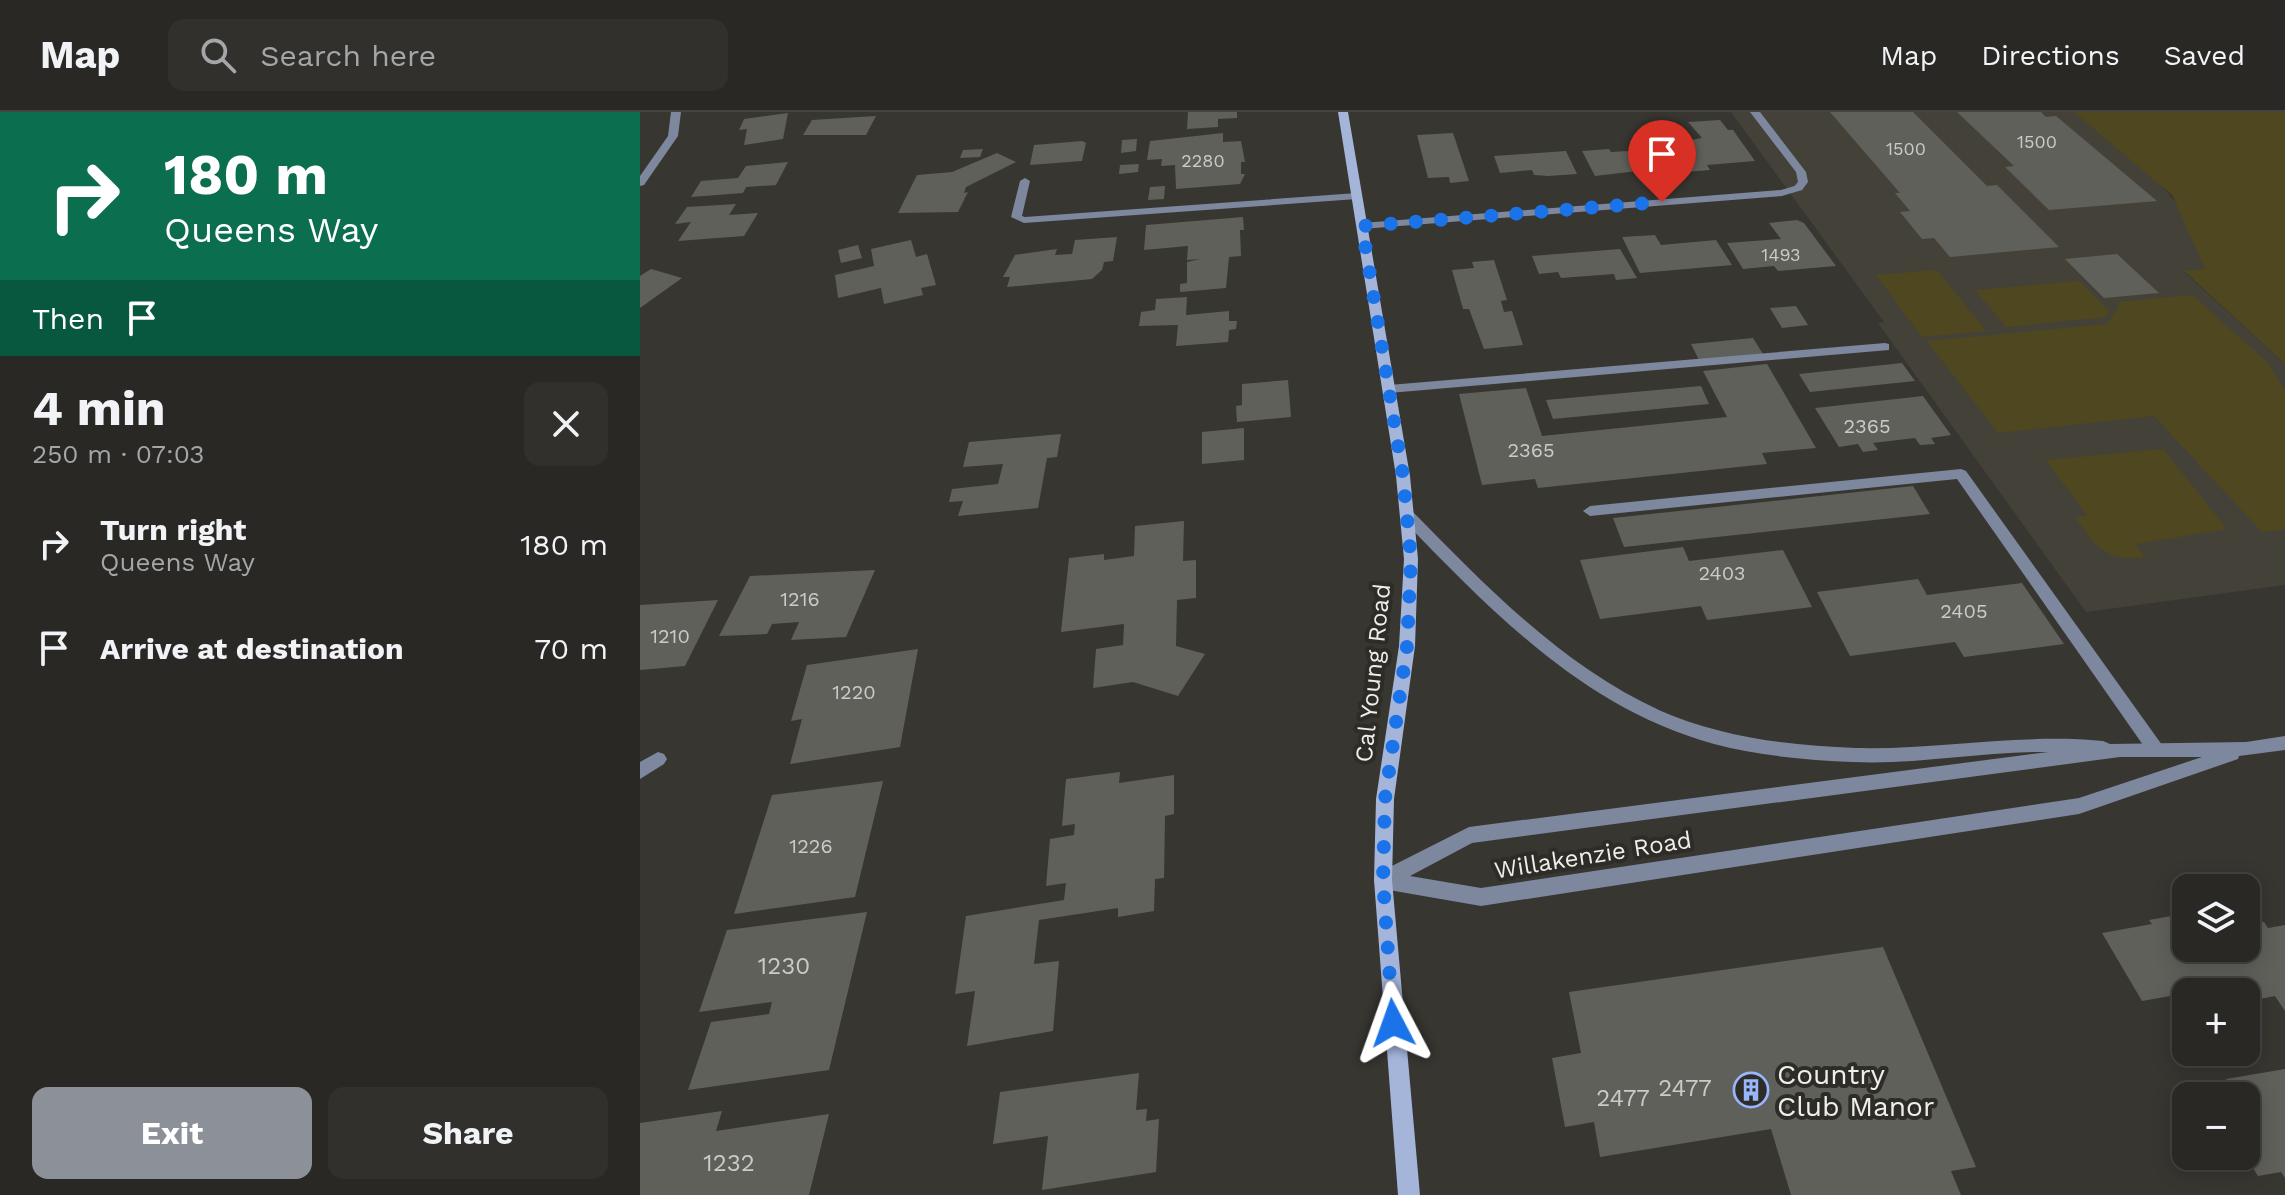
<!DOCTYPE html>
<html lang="en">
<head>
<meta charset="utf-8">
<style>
	:root { --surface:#292825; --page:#31302d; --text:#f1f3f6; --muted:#a5a6a7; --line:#454442; --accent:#8c9099 }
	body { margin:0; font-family:"Work Sans",sans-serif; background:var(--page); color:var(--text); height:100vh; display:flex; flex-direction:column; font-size:30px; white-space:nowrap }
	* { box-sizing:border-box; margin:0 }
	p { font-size:26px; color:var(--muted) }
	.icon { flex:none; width:44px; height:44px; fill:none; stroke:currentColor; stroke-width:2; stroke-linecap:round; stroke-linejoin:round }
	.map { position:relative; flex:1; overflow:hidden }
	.panel { display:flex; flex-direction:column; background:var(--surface); width:640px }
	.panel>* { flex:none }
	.hud { background:#0b6e4f; color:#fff; overflow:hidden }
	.tools { position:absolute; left:1532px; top:762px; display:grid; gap:16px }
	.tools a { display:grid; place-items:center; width:88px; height:88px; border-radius:16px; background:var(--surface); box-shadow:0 4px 20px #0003,0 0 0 2px var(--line); font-size:40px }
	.pin { position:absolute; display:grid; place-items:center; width:68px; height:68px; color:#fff; margin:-82px -34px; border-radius:50% 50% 50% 0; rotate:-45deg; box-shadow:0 0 8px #0007 }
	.pin .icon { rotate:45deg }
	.me { position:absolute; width:88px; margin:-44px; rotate:356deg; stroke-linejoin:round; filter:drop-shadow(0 0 6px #0008) }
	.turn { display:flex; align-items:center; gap:28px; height:168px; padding:0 32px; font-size:36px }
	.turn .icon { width:104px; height:104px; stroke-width:2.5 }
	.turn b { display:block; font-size:56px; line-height:68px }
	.then { display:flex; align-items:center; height:76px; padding:0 32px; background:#0003; gap:16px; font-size:30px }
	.round { display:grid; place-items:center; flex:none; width:84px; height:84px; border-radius:16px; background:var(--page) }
	.overview { display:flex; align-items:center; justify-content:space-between; height:136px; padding:0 32px }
	h1 { font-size:48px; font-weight:700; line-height:60px }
	.cta { display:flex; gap:16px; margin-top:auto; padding:16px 32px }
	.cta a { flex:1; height:92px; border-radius:16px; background:var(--accent); color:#fff; font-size:32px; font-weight:700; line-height:92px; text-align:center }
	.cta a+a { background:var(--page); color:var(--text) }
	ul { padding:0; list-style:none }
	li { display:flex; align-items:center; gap:24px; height:104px; padding:0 32px }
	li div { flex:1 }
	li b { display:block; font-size:30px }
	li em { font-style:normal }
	header { display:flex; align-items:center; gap:48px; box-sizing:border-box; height:112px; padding:0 40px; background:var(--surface); border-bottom:2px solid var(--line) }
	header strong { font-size:38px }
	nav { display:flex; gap:44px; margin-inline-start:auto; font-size:28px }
	.search { width:560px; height:72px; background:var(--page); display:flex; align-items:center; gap:20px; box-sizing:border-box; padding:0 28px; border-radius:16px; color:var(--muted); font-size:30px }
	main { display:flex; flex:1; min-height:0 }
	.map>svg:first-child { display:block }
	.built { fill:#444238 }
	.green { fill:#4f471f }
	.building { fill:#60605b }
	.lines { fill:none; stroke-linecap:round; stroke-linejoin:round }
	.service { fill:#7d879e; fill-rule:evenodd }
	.minor { fill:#7d879e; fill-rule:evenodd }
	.tertiary { fill:#7d879e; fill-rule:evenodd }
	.secondary { fill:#a5b5da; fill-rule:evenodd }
	.route { stroke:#1a73e8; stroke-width:14; stroke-dasharray:0 25.2 }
	.labels { text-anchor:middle; stroke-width:8; stroke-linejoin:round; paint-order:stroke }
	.far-number-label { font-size:18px; fill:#cbcac7 }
	.number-label { font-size:20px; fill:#cbcac7 }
	.street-label { font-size:24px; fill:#efeeeb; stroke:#2d2c27 }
	.near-number-label { font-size:24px; fill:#cbcac7 }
	.near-poi-label { font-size:28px; fill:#efeeeb; stroke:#2d2c27; text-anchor:start }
</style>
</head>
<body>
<header>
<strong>Map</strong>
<div class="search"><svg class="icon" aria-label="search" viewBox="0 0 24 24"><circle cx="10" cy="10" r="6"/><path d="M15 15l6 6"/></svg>Search here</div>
<nav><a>Map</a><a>Directions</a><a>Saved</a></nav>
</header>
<main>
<section class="panel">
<div class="hud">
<div class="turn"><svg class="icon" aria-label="right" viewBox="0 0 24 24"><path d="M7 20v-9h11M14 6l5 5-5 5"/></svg><div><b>180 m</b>Queens Way</div></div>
<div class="then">Then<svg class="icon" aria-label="arrive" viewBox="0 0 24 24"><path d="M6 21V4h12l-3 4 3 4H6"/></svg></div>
</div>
<div class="overview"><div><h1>4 min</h1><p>250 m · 07:03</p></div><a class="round"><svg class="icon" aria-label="close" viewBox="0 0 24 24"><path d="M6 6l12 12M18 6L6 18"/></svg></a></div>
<ul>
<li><svg class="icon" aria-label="right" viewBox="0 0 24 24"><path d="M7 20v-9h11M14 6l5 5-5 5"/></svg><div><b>Turn right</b><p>Queens Way</p></div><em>180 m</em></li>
<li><svg class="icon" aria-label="arrive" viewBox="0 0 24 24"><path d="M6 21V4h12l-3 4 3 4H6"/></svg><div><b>Arrive at destination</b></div><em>70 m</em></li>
</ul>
<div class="cta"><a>Exit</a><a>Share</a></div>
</section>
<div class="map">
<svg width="1645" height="1083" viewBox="0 0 1645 1083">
	<rect width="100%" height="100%" fill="#373631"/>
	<path class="built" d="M1091,0H1434L1521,73L1537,92L1565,157L1544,160L1645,252V473L1446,500L1238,211L1244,210Z"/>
	<path class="green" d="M1434,0H1645V252L1544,159L1565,157L1532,83Z
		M1297,158L1346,219H1347L1282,225L1236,163Z
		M1439,169L1469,199L1466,205L1366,215L1335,178Z
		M1552,183L1627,250L1645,279V417L1622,420L1514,304L1358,321L1287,229L1467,212L1479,193L1477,190Z
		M1523,337L1587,417L1496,432L1505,445C1465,450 1458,435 1435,406L1447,403L1406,348Z"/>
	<path class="building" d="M548,0H597V6L578,7V15L547,17Z
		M1190,0H1273L1347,74L1357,73L1419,135L1310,145L1294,126L1282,127L1260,100L1270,99L1255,81H1260Z
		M1317,0H1401L1406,5L1416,4L1517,89L1409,98L1365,55L1374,54Z
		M148,1L143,27L104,33L107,17L99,18L104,7Z
		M236,4L226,23H163L172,8Z
		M1080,8L1088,18H1093L1115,49L1067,53L1070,58L1046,60L1029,32L1062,26L1048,10Z
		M583,21V30L601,29L605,50H601V62H605L600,72L536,77L535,53L521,54L522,47L507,48L510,29Z
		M813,21L829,69L810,71L809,65L788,66L777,23Z
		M497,27L496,39L481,41L482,28Z
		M442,29L446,31L442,49L390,53L394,33Z
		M343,37L340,45L320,46L323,38Z
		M969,37L971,40L1021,37L1031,55L955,64L942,39Z
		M926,39L937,62L908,64L894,63L892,58L860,61L854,44Z
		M357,41L376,50L326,75L324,81L328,80L318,100L258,101L277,63L312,60Z
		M148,50L136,73L106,75L103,81L51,85L61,69L98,66L106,54Z
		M499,52L498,60L479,62L480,53Z
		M525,74L524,87L508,88L510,75Z
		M96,92L89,103L118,101L104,124L38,129L51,110L35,112L47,95Z
		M603,105L604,118H600L601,144L589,145L586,176L540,180V172L547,171V150L560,147L547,148L548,134L504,138L506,113Z
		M1157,108L1164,111L1196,154L1138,159L1134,154L1103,157L1087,131L1141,127L1129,111Z
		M1015,123L1021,133L1076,128L1092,153L1000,161L982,125Z
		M477,125L473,149L464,150L462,158L452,167L367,175L370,165H363L375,143L417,137L415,143L432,142L435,128Z
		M271,128L276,145L287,142L296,173L281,176L283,183L244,192L241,176L198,186L195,163L234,154L231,137Z
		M218,133L222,146L201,151L198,138Z
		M980,137L997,166L976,168L974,162L921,166L918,160L899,162L892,144Z
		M1477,142L1519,181L1464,186L1425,147Z
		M854,148L867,188L861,189L864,200L872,199L883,233L844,237L829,197H823L812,158L834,156L832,150Z
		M11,157L42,166L0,196V164Z
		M547,185L546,203L589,199V209H597L596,217L589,218L588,230L536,234L538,213L499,214L501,200L515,198L516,187Z
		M1156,194L1168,213L1142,216L1130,196Z
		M1113,226L1123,242L1059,248L1051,232Z
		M1262,251L1275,269L1170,280L1159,262Z
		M1127,252L1176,336L1122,341L1127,352L898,376L895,367L842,373L819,282L886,276L902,324L1087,305L1063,259Z
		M648,268L651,305L597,310L596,294L602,293V272Z
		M1061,274L1069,292L913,307L906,288Z
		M1283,284L1311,323L1291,326L1295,332L1280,333L1275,326L1233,331L1238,338L1223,340L1218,332L1199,335L1175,296Z
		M604,316V348L562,352V320Z
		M421,322L417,345L407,346L398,396L318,404L323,389L309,390L312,377L358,372L363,352L323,355L329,330Z
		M1273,374L1290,402L984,435L973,406Z
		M544,409L543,449L556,448V486L537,488L536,534L565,542L538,584L493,570L453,576L456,537L483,533L484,512L421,520L429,446L464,442V448L494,444L495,414Z
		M1043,435L1049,449L1143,438L1172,495L1067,508L1061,494L960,507L940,448Z
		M235,458L206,525L151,528L159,510L132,512L127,522L79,524L110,464Z
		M1278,467L1287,483L1382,471L1424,532L1324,545L1315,530L1210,544L1177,480Z
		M78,488L45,554L0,558V493Z
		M278,537L260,635L150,652L162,607L151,609L167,553Z
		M480,660L479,671L534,663V702L525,704L524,766L515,767L514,799L478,805V796L399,808L394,852L419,849L413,919L327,934L335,879L315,882L326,804L424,788L426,771L406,774L410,727L434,723L435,712L422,714L426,667Z
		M243,669L215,785L94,802L132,683Z
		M227,800L189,958L48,978L71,910L129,902L132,890L59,900L87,818Z
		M1531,804L1534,808L1546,806V836H1606V818L1610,817L1607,812L1624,810L1628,816L1645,813V899L1635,884L1620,887L1606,867L1588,870L1594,880H1546V900L1536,883L1502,889L1462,821L1512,812L1509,808Z
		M1243,835L1336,1055L1311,1059L1321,1083H1151L1131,1017L960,1045L954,1010L925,1015L912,946L941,941L929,880Z
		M1645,957V1066L1641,1060L1618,1064L1606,1045V984H1596L1586,967Z
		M499,961L496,998L507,997L506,1009L519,1007L516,1060L402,1078L408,1024L353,1032L360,980Z
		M82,999L76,1019L189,1002L169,1083H0V1011Z"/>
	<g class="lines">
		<path class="service" d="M1110,0H1120L1166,60L1168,70L1162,78L1153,76L1158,70L1156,60Z
			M1245,231L1249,232V238L749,281L743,277L749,273Z
			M1321,357L1326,359L1522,633L1525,638L1522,643L1516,645L1510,643L1317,367L950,404L943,399L950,394Z"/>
		<path class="minor" d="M31,0H41L38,24L4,73L0,74V64L28,24Z
			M385,66L390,69L382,104L385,105L717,81L722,84L717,87L384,111L371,105L380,69Z
			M1158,73L1163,76L1162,78L1142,84L722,117L717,114L722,111L1141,78Z
			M18,640L24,642L27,647L24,652L0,667V650Z"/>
		<path class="tertiary" d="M767,398L772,399C847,475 922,554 1021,599C1081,625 1150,634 1216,636C1299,638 1380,621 1463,629L1470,632L1606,630L1645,624V638L1599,644L1598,647L1439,702L841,794L743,777L736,774L734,768L736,762L829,715L1408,640C1343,639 1278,653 1213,650C1167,648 1119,644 1074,632C945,597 852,500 762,407L760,403ZM1480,645H1562L1439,686L841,776L770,764L832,731Z"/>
		<path class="secondary" d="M698,0H708L770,364L778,447L775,534L754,687L752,768L780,1083H758L734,768L736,687L759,534L764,447L756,364Z"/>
	</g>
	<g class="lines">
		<path class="route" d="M753,911L743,768L745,687L767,534L771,447L763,364L722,114L1022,90"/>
	</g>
	<defs>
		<g id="building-ring" transform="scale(1.8)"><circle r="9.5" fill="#2d2c27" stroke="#99b5fd" stroke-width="1.5"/><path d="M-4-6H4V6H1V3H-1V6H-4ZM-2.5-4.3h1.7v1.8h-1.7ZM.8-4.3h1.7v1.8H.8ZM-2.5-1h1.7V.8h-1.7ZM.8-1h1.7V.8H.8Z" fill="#99b5fd"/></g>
	</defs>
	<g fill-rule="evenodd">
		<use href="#building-ring" x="1111" y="978"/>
	</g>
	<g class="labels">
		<g class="far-number-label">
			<text x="1397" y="36">1500</text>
			<text x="1266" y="43">1500</text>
			<text x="563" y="55">2280</text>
			<text x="1141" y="149">1493</text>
		</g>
		<g class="number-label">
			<text x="1227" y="321">2365</text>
			<text x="891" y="345">2365</text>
			<text x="1082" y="468">2403</text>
			<text x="160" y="494">1216</text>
			<text x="1324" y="506">2405</text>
			<text x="30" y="531">1210</text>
			<text x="214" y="587">1220</text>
			<text x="171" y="741">1226</text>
		</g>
		<g class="street-label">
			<text transform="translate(733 561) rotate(-84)" y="8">Cal Young Road</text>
			<text transform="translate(953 743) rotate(-9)" y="8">Willakenzie Road</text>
		</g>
		<g class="near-number-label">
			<text x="144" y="862">1230</text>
			<text x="1045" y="984">2477</text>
			<text x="983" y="994">2477</text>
			<text x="89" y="1059">1232</text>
		</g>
		<g class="near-poi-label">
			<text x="1137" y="972">Country<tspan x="1137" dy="32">Club Manor</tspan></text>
		</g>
	</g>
</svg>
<div class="tools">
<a><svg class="icon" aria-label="layers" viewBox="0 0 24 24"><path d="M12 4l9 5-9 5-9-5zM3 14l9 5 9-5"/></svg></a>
<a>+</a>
<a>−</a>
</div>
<div class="pin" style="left:1022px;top:90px;background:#d93025"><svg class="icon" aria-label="arrive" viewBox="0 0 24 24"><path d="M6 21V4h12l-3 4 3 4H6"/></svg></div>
<svg class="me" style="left:753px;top:911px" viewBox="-20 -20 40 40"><path d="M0-17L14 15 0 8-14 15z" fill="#1a73e8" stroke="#fff" stroke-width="4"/></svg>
</div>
</main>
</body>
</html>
